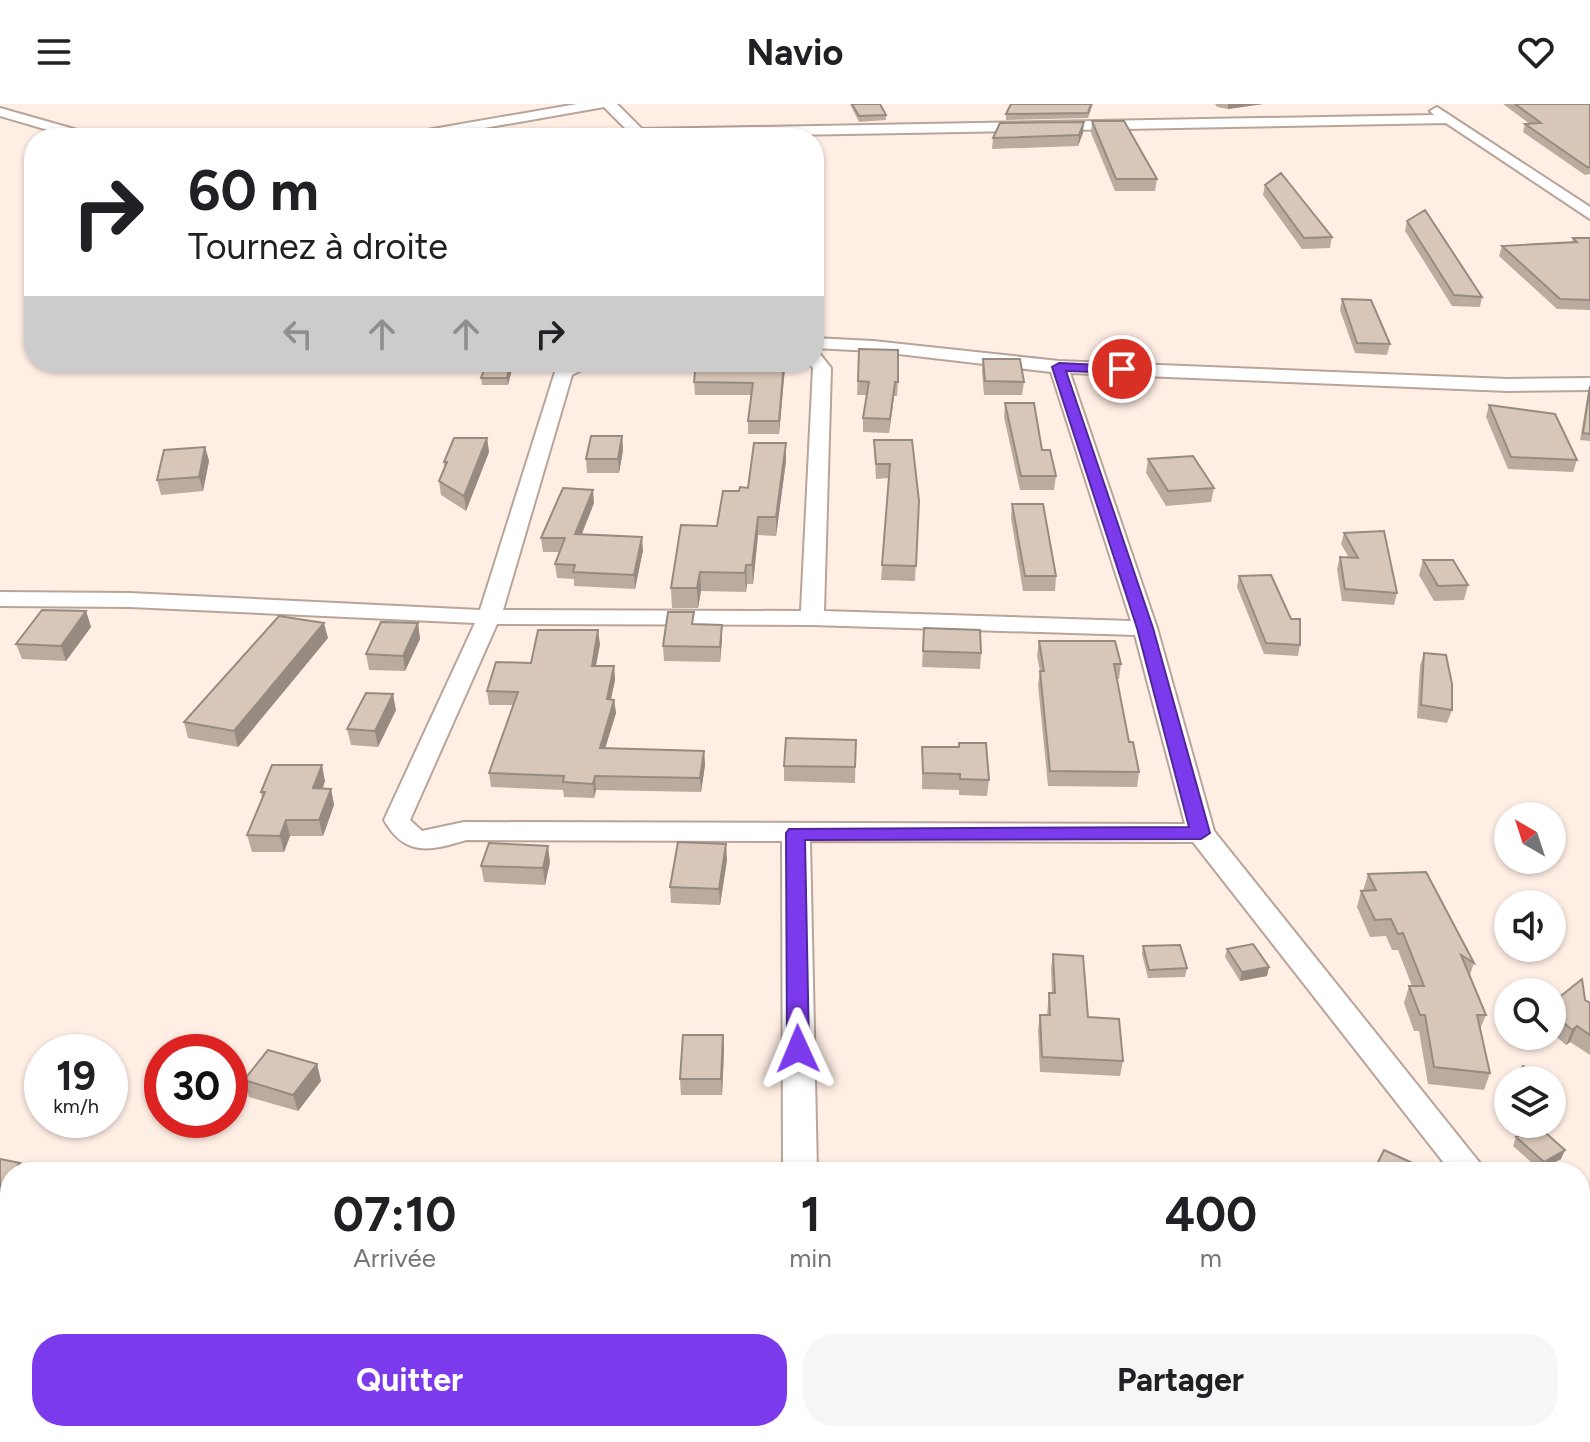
<!DOCTYPE html>
<html lang="fr">
<head>
<meta charset="utf-8">
<style>
	:root { --surface:#fff; --page:#f6f6f6; --text:#202124; --muted:#757577; --accent:#7c3aed }
	body { margin:0; font-family:Figtree,sans-serif; background:var(--page); color:var(--text); height:100vh; display:flex; flex-direction:column; font-size:30px; white-space:nowrap }
	* { box-sizing:border-box; margin:0 }
	p { font-size:26px; color:var(--muted) }
	.icon { flex:none; width:44px; height:44px; fill:none; stroke:currentColor; stroke-width:2; stroke-linecap:round; stroke-linejoin:round }
	.map { position:relative; flex:1; overflow:hidden }
	.drawer { position:absolute; left:0px; top:1058px; width:1590px; height:280px; display:flex; flex-direction:column; background:var(--surface); border-radius:32px 32px 0 0; box-shadow:0 2px 6px #0004 }
	.drawer>* { flex:none }
	.guide { position:absolute; left:24px; top:24px; width:800px; height:244px; border-radius:32px; box-shadow:0 2px 6px #0004; background:#fff; color:var(--text); overflow:hidden }
	.needle { width:52px; rotate:321deg }
	.buttons { position:absolute; left:1494px; top:698px; display:grid; gap:16px }
	.buttons a { display:grid; place-items:center; width:72px; height:72px; border-radius:50%; background:var(--surface); box-shadow:0 2px 6px #0004; font-size:40px }
	.speed { position:absolute; left:24px; top:930px; display:flex; gap:16px; font-size:40px; font-weight:700; text-align:center }
	.speed>* { display:grid; place-content:center; width:104px; height:104px; border-radius:50%; background:var(--surface); box-shadow:0 2px 6px #0004; line-height:1 }
	.speed small { font-size:20px; font-weight:400 }
	.speed .limit { border:12px solid #d22; background:#fff; color:#111 }
	.pin { position:absolute; display:grid; place-items:center; width:68px; height:68px; color:#fff; margin:-34px; border:4px solid #fff; border-radius:50%; box-shadow:0 2px 8px #0007 }
	.me { position:absolute; width:88px; margin:-44px; rotate:359deg; stroke-linejoin:round; filter:drop-shadow(0 0 6px #0008) }
	.turn { display:flex; align-items:center; gap:28px; height:168px; padding:0 32px; font-size:36px }
	.turn .icon { width:104px; height:104px; stroke-width:2.5 }
	.turn b { display:block; font-size:56px; line-height:68px }
	.lanes { display:flex; align-items:center; height:76px; padding:0 32px; background:#0003; justify-content:center; gap:40px; direction:ltr }
	.lanes .off { opacity:.35 }
	.eta { display:flex; justify-content:space-evenly; align-items:center; height:136px; text-align:center }
	.eta b { font-size:48px; font-weight:700; line-height:56px }
	.button { display:flex; gap:16px; margin-top:auto; padding:16px 32px }
	.button a { flex:1; height:92px; border-radius:32px; background:var(--accent); color:#fff; font-size:32px; font-weight:700; line-height:92px; text-align:center }
	.button a+a { background:var(--page); color:var(--text) }
	header { display:flex; justify-content:space-between; align-items:center; height:104px; padding:0 32px; background:var(--surface); font-size:36px; font-weight:700 }
	.map>svg:first-child { display:block }
	.lines { fill:none; stroke-linecap:round; stroke-linejoin:round }
	.street-casing { stroke:#b8a499; stroke-width:4 }
	.street { fill:#fff; fill-rule:evenodd }
	.wall { fill:#baab9e }
	.shaded-wall { fill:#978b81 }
	.building { fill:#d8c7b8; stroke:#978b81; stroke-width:2 }
	.route { fill:#7c3aed; stroke:#51269a; stroke-width:2 }
</style>
</head>
<body>
<header><svg class="icon" aria-label="menu" viewBox="0 0 24 24"><path d="M4 6h16M4 12h16M4 18h16"/></svg>Navio<svg class="icon" aria-label="heart" viewBox="0 0 24 24"><path d="M12 20l-8-8c-3-5 5-10 8-4 3-6 11-1 8 4z"/></svg></header>
<div class="map">
<svg width="1590" height="1338" viewBox="0 0 1590 1338">
	<rect width="100%" height="100%" fill="#ffeee4"/>
	<g class="lines">
		<g class="street-casing">
			<path id="street" d="M577,0H617L642,25L1434,11L1430,7L1437,3L1590,103V115L1446,19L631,34V30L604,3L428,34H397L404,30Z
				M0,4L95,31L97,34H75L0,12Z
				M814,234L873,237L1059,257L1508,275L1590,274V286L1508,287L1070,269L1157,524L1214,727L1487,1068H1451L1193,738L810,737L817,1068H783L782,737L466,736C430,747 405,753 384,716L475,519L130,503L0,502V488L130,489L480,506L555,268L572,258H597L572,271L503,506L801,507L813,264L808,258H814V249L820,250L831,264L824,507L1131,517L1051,268L873,247L814,244ZM497,520L812,521L1135,531L1185,720L464,718L422,727L410,716Z
				M1580,1225L1590,1228V1289L1580,1285Z
				M778,1328H816L815,1338H777Z"/>
		</g>
		<use href="#street" class="street"/>
	</g>
	<path class="wall" d="M850,0H880L886,11V16L859,18Z
		M1093,0L1088,14L1006,16V10Z
		M1215,0H1263L1228,5L1217,3Z
		M1503,0H1590V70L1585,71L1523,28L1525,20H1530Z
		M1092,17L1157,75L1155,87H1115L1091,29Z
		M1083,29L1078,42L992,45L993,34Z
		M1265,81L1332,133L1330,144L1302,145L1263,91Z
		M1407,117L1482,193L1480,203L1452,202L1405,127Z
		M1573,134H1590V206L1557,205L1499,152L1502,142L1572,139Z
		M1342,195L1390,240L1387,251L1355,249L1340,206Z
		M859,245L898,278L897,292H894L889,329L863,328V314L867,291H857Z
		M983,255L1024,278L1022,291H984L982,268Z
		M487,258H514L508,281H482L481,274Z
		M785,263L779,330H748V317L751,291H695L694,278Z
		M1590,282V337L1580,336L1588,289Z
		M1005,299L1042,346L1056,372L1054,386H1020L1004,313Z
		M1489,301L1577,356L1573,368L1508,365L1486,313Z
		M622,332L623,346L619,369H587L586,355Z
		M487,334L489,348L466,407L441,391L439,377L444,364V358Z
		M874,336L919,397L915,477L881,476L889,374L876,375Z
		M205,343L209,357L203,387L161,391L157,376Z
		M1148,355L1214,384L1211,398L1166,402L1146,369Z
		M786,357L776,432L758,431L753,480H747L746,488L701,487L698,504H672L671,484L717,422L739,387L748,384Z
		M594,399L582,430L643,446L635,485L574,482V475L557,474L555,460L560,448H543L541,434Z
		M1012,400L1056,472L1055,487H1023L1011,414Z
		M1344,429L1397,489L1394,501L1342,497L1337,465L1340,453L1349,454L1341,440Z
		M1423,456L1468,481L1464,496L1434,497L1419,471Z
		M1239,472L1300,541L1298,552L1264,550L1237,483Z
		M86,507L91,523L66,557L22,555L16,540Z
		M418,519L420,535L405,567L369,566L366,550Z
		M924,524L981,549L980,565L922,563Z
		M328,534L238,643L188,634L184,618Z
		M722,536L720,558L664,557L663,542Z
		M1039,537L1121,560L1119,575H1117L1129,638L1139,668L1137,683L1048,682L1038,581L1040,567L1037,552Z
		M600,540L596,562H614L615,576L611,595L614,596L616,609L605,644L704,647L705,661L701,688L596,686L594,694L564,693L563,686L491,683L489,669L513,601H489L487,587L531,559Z
		M1424,549L1452,606L1447,619L1417,614L1420,562Z
		M396,606L378,643L351,641L347,625Z
		M856,636L855,679L784,677V662Z
		M922,643L989,676L987,692L959,691V686L922,685Z
		M325,677L323,684L331,685L334,701L323,732H290L284,748H252L247,731L262,695L261,688Z
		M727,756L720,801L671,799L670,783Z
		M550,758L545,781L484,778L481,762Z
		M1368,770L1474,859L1470,871L1486,911L1480,925L1490,969L1484,986L1428,980L1419,927H1414L1404,899L1409,882H1412L1398,846H1392L1386,832L1370,833L1357,803L1361,787H1363Z
		M1143,842L1187,864L1185,873L1148,874L1142,850Z
		M1227,845L1269,863L1267,872L1240,877L1225,853Z
		M1053,850L1088,913L1123,957L1120,972L1040,968L1038,926L1040,911H1047L1049,889H1052L1051,865Z
		M1585,896L1590,899V951L1570,938L1566,941L1552,929V899Z
		M723,931L724,947L722,991H681L680,975Z
		M317,960L321,977L298,1007L249,993L244,976Z
		M1508,982V996L1503,993Z
		M1516,1033L1561,1055L1540,1066L1513,1042Z
		M442,1328H503L443,1333Z
		M1339,1328H1401L1397,1338H1345L1337,1333Z"/>
	<path class="shaded-wall" d="M1228,0H1263L1228,5Z
		M1084,18L1083,29L1078,42L1079,31Z
		M511,258H514L508,281L507,274Z
		M784,258L785,263L779,330V317Z
		M895,278L894,292L889,329L890,315Z
		M622,332L623,346L619,369L618,355Z
		M487,334L489,348L466,407L464,392Z
		M786,339V357L776,432V413Z
		M205,343L209,357L203,387L199,373Z
		M593,386L594,399L576,444L575,430Z
		M758,413V431L753,480L752,461Z
		M642,433L643,446L635,485L634,471Z
		M746,461L747,480L746,488L745,469Z
		M700,468L701,487L698,504L697,484Z
		M86,507L91,523L66,557L61,542Z
		M324,519L328,534L238,643L234,627Z
		M418,519L420,535L405,567L403,552Z
		M722,521V536L720,558V543Z
		M598,526L600,540L593,576L592,562Z
		M614,562L615,576L608,609L607,595Z
		M393,590L396,606L378,643L375,627Z
		M614,596L616,609L601,658L600,644Z
		M704,647L705,661L701,688L700,674Z
		M322,661L325,677L317,700L313,684Z
		M595,672L596,686L594,694L593,680Z
		M331,685L334,701L323,732L319,716Z
		M286,716L290,732L284,748L280,732Z
		M726,740L727,756L720,801L719,785Z
		M548,742L550,758L545,781L543,764Z
		M1269,863L1267,872L1240,877L1242,868Z
		M1577,922L1570,938L1566,941L1572,926Z
		M723,931L724,947L722,991L721,975Z
		M317,960L321,977L298,1007L293,991Z
		M1565,1046L1561,1055L1540,1066L1544,1058Z
		M20,1059L24,1067L13,1068Z
		M10,1072V1086L2,1096L0,1092V1085Z"/>
	<path class="building" d="M852,0H880L886,11L859,12Z
		M1011,0H1091L1088,9L1006,10Z
		M1515,0H1590V63H1587L1525,20L1541,19Z
		M1092,17H1124L1157,75H1116Z
		M1084,18L1079,31L993,34L1000,19Z
		M1281,69L1332,133L1304,134L1265,81Z
		M1425,106L1482,193L1454,191L1407,117Z
		M1573,134H1590V196L1560,195L1502,142L1577,138Z
		M1342,195L1371,196L1390,240L1357,239Z
		M859,245L898,246V278H895L890,315L863,314L869,278L858,277Z
		M983,255H1020L1024,278L985,277Z
		M487,258H511L507,274H481Z
		M696,258H784L779,317H748L753,279L694,278Z
		M1590,282V330L1583,329Z
		M1005,299H1034L1042,346H1050L1056,372H1021Z
		M1489,301L1555,310L1577,356L1511,353Z
		M591,332H622L618,355H586Z
		M454,334H487L464,392L439,377L447,358H444Z
		M874,336H912L919,397L916,462L882,461L890,360H876Z
		M754,339H786L776,413H758L752,461H746L745,469L700,468L697,484H671L681,421L717,422L723,387H739L740,383L748,384Z
		M205,343L199,373L157,376L164,346Z
		M1193,352L1214,384L1168,387L1148,355Z
		M563,384L593,386L575,430L642,433L634,471L573,468L575,461L555,460L565,434H541Z
		M1012,400H1043L1056,472H1025Z
		M1384,427L1397,489L1345,485L1340,453L1358,454L1344,429Z
		M1423,456H1453L1468,481L1438,482Z
		M1271,471L1291,515H1300V541L1266,539L1239,472Z
		M42,506L86,507L61,542L16,540Z
		M668,508H694L692,520L722,521L720,543L663,542Z
		M279,512L324,519L234,627L184,618Z
		M381,518L418,519L403,552L366,550Z
		M924,524L980,526L981,549L923,547Z
		M538,526H598L592,562H614L607,595L614,596L600,644L704,647L700,674L595,672L593,680L563,678L564,672L489,669L518,588L487,587L496,558L531,559Z
		M1039,537H1115L1121,560H1114L1129,638H1133L1139,668L1050,667L1040,567H1044Z
		M1424,549L1446,551L1452,580V606L1421,601Z
		M366,589L393,590L375,627L347,625Z
		M786,634L856,636L855,663L784,662Z
		M959,639H986L989,676L960,675V670L923,669L922,643H959Z
		M272,661H322L313,684L331,685L319,716H286L280,732L247,731L265,688H261Z
		M678,738L726,740L719,785L670,783Z
		M489,739L548,742L543,764L481,762Z
		M1426,768L1474,859L1461,851L1486,911H1477L1490,969L1434,963L1425,911H1420L1409,882H1424L1403,829L1398,830L1391,815L1375,816L1361,787L1376,786L1368,770Z
		M1253,840L1269,863L1242,868L1227,845Z
		M1180,841L1187,864L1149,866L1143,842Z
		M1053,850L1083,852L1088,913L1119,915L1123,957L1042,953L1040,911H1050L1049,889H1055Z
		M1582,875L1585,896L1590,899V931L1577,922L1572,926L1556,912H1552V899Z
		M683,931H723L721,975H680Z
		M268,946L317,960L293,991L244,976Z
		M1523,962L1550,976H1513Z
		M1538,1022L1565,1046L1544,1058L1516,1033Z
		M1384,1046L1432,1068H1373Z
		M0,1055L20,1059L13,1068H10V1072L0,1085Z
		M840,1328H890L889,1338H839Z
		M1345,1328H1401L1397,1338H1362Z"/>
	<path class="route" d="M1059,259L1122,262L1128,265L1122,269L1066,267L1153,524L1210,729L1201,735L805,736L809,945L806,951L798,953L790,951L787,945L786,729L789,725L1189,723L1137,524L1052,263Z"/>
</svg>
<div class="buttons">
<a><svg class="needle" viewBox="-14 -14 28 28"><path d="M0-13l5 13h-10z" fill="#e53935"/><path d="M0 13l5-13h-10z" fill="#757577"/></svg></a>
<a><svg class="icon" aria-label="sound" viewBox="0 0 24 24"><path d="M4 9h4l5-4v14l-5-4H4zM17 9q2 3 0 6"/></svg></a>
<a><svg class="icon" aria-label="search" viewBox="0 0 24 24"><circle cx="10" cy="10" r="6"/><path d="M15 15l6 6"/></svg></a>
<a><svg class="icon" aria-label="layers" viewBox="0 0 24 24"><path d="M12 4l9 5-9 5-9-5zM3 14l9 5 9-5"/></svg></a>
</div>
<div class="speed"><div>19<small>km/h</small></div><div class="limit">30</div></div>
<div class="pin" style="left:1122px;top:265px;background:#d93025"><svg class="icon" aria-label="arrive" viewBox="0 0 24 24"><path d="M6 21V4h12l-3 4 3 4H6"/></svg></div>
<svg class="me" style="left:798px;top:945px" viewBox="-20 -20 40 40"><path d="M0-17L14 15 0 8-14 15z" fill="#7c3aed" stroke="#fff" stroke-width="4"/></svg>
<div class="guide">
<div class="turn"><svg class="icon" aria-label="right" viewBox="0 0 24 24"><path d="M7 20v-9h11M14 6l5 5-5 5"/></svg><div><b>60 m</b>Tournez à droite</div></div>
<div class="lanes"><svg class="icon off" aria-label="left" viewBox="0 0 24 24"><path d="M17 20v-9H6M10 6l-5 5 5 5"/></svg><svg class="icon off" aria-label="ahead" viewBox="0 0 24 24"><path d="M12 20V5M6 11l6-6 6 6"/></svg><svg class="icon off" aria-label="ahead" viewBox="0 0 24 24"><path d="M12 20V5M6 11l6-6 6 6"/></svg><svg class="icon" aria-label="right" viewBox="0 0 24 24"><path d="M7 20v-9h11M14 6l5 5-5 5"/></svg></div>
</div>
<section class="drawer">
<div class="eta">
<div><b>07:10</b><p>Arrivée</p></div>
<div><b>1</b><p>min</p></div>
<div><b>400</b><p>m</p></div>
</div>
<div class="button"><a>Quitter</a><a>Partager</a></div>
</section>
</div>
</body>
</html>
